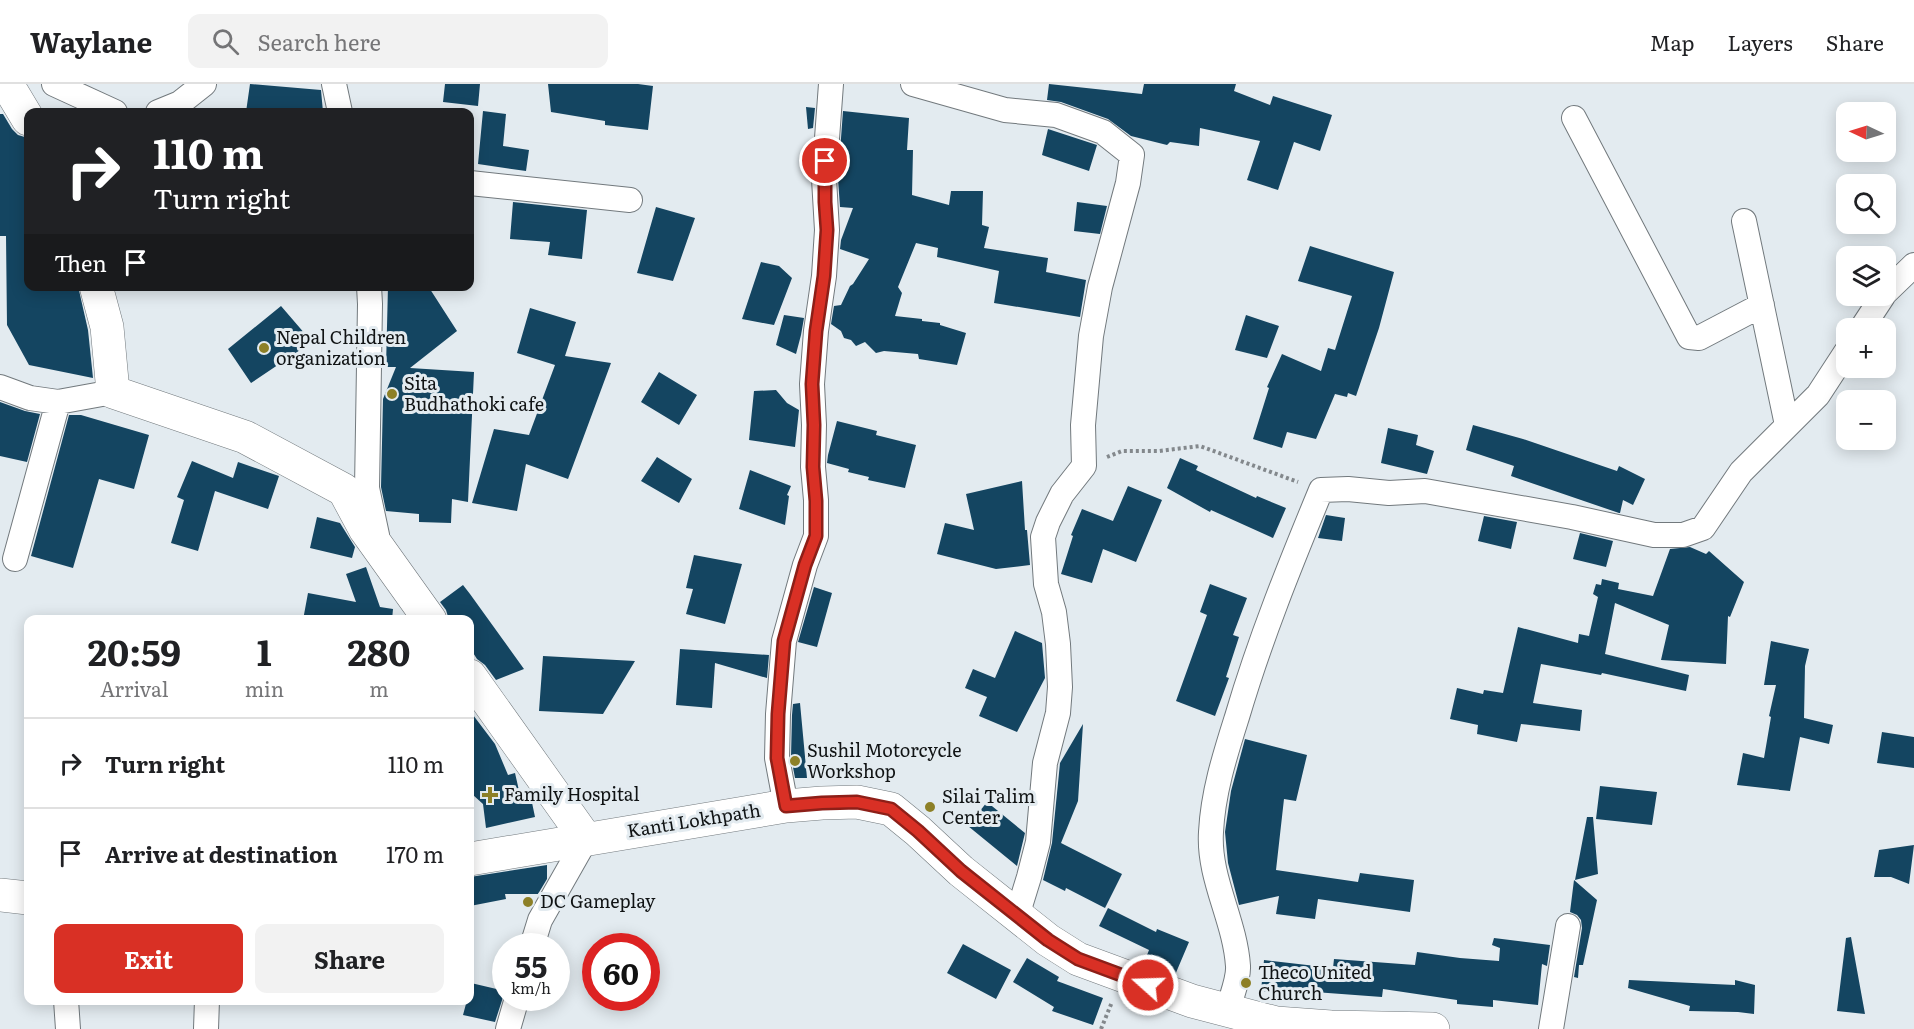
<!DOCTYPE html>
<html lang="en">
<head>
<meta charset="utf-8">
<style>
	:root { --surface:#fff; --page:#f2f2f2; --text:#202124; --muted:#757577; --line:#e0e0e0; --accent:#d93025 }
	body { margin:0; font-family:Literata,serif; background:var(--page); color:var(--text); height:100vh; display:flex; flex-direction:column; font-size:22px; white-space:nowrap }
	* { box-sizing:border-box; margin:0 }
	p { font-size:20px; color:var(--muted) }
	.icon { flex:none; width:33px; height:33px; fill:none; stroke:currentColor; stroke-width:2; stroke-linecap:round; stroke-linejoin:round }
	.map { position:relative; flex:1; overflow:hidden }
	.sheet { position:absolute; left:24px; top:531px; width:450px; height:390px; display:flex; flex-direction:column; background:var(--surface); border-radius:12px; box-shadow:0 3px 15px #0003 }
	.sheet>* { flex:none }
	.banner { position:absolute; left:24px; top:24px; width:450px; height:183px; border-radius:12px; box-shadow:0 3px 15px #0003; background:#202124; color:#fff; overflow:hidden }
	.needle { width:39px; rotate:274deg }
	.controls { position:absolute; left:1836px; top:18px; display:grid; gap:12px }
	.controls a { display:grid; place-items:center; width:60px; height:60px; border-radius:12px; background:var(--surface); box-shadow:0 3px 15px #0003; font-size:30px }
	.speed { position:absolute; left:492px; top:849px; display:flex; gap:12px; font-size:30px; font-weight:700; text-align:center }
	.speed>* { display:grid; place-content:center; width:78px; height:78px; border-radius:50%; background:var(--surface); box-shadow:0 3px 15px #0003; line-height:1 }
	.speed small { font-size:15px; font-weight:400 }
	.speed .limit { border:9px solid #d22; background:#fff; color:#111 }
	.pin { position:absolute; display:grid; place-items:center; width:51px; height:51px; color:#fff; margin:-26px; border:3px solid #fff; border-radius:50%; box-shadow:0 2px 6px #0007 }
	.me { position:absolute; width:66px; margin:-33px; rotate:290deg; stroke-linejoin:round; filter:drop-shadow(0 0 4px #0008) }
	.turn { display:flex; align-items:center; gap:21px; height:126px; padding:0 30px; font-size:27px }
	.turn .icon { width:78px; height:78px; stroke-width:2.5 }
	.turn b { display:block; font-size:42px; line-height:51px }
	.then { display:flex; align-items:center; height:57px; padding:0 30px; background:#0003; gap:12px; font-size:22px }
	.eta { display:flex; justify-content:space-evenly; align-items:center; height:102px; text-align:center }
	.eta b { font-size:36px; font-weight:700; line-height:42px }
	.cta { display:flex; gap:12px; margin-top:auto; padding:12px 30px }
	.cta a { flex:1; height:69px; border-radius:12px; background:var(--accent); color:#fff; font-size:24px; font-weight:700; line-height:69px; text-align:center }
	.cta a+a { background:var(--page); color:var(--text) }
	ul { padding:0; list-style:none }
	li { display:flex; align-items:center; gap:18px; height:90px; padding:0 30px; border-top:2px solid var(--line) }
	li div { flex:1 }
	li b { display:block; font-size:22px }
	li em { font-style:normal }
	header { display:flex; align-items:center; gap:36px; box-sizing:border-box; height:84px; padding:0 30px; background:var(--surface); border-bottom:2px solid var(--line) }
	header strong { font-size:28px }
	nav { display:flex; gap:33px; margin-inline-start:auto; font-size:21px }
	.search { width:420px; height:54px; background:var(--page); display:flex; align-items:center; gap:15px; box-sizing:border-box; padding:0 21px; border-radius:12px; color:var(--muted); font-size:22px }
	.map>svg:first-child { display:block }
	.building { fill:#144561 }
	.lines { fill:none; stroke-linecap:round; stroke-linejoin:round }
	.minor-casing { stroke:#72797d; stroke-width:26 }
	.secondary-casing { stroke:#72797d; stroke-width:34 }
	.primary-casing { stroke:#72797d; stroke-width:34 }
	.path { stroke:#83888c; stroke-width:4; stroke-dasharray:3 3; stroke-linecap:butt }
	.minor { stroke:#fff; stroke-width:24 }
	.secondary { stroke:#fff; stroke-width:33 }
	.primary { stroke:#fff; stroke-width:33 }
	.route-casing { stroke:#8d1f18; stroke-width:15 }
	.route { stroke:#d93025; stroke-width:10 }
	.poi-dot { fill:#8d8027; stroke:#e3ebf0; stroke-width:2 }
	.labels { text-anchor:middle; stroke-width:6; stroke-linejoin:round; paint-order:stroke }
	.poi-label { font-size:18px; fill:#101314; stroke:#e3ebf0; text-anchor:start }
	.street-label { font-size:18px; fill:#101314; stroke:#e3ebf0 }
</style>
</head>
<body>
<header>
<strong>Waylane</strong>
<div class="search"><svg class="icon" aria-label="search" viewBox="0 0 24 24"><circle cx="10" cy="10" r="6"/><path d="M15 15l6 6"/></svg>Search here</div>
<nav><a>Map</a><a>Layers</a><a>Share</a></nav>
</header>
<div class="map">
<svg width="1914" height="945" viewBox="0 0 1914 945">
	<rect width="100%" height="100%" fill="#e3ebf0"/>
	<path class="building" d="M250,0L321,6L323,28H246Z
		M445,0H480L478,22L443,18Z
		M548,0H638L653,2L648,46L605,41V37L551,28Z
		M1049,0L1142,10L1144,0H1236L1234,7L1270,21L1273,12L1332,31L1320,67L1294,58L1278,106L1247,96L1260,57L1200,44L1199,62L1170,58L1167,61L1131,52L1108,35L1061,18L1047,16Z
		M806,23L815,24L813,44L808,45Z
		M483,27L506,30L503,62L529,66L526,87L478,80Z
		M843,27L909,34L907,66H913L912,111L949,121L951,107H983L982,141L989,143L984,164L1048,174L1046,188L1086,196L1080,233L994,219L999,187L937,173L938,164L916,159L898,203L902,209L895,232L922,235V237L940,239V241L966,249L957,281L919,275L918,270L884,267L876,269L865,258L856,262L851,256L844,254L841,247L831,240L834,222L841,221L850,202L853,200L869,175L840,165L841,156L853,124L840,123L838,95Z
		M0,30H3L12,45L18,51L28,54V202H78L88,246L93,294L29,281L7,241L6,152H0Z
		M1048,45L1097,61L1089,87L1042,71Z
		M513,118L587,126L582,175L548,171L550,158L510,155Z
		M1077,118L1107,122L1100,150L1074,147Z
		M656,123L695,134L673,197L637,189Z
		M1310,162L1394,188L1379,244L1356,312L1348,309L1347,313L1335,310L1316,355L1287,348L1282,364L1253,355L1269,304L1267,303L1282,270L1321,287L1328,264L1335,266L1352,212L1298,197Z
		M761,178L779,182L792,194L774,241L742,235Z
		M388,202H428L457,247L410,284L474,288L468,418L452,415L451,439L419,438V430L386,427L381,403L383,315L396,283H386Z
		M281,222L312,258L251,299L228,265Z
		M530,224L576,238L565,272L611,279L568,395L526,380L517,427L472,419L494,345L529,351L555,281L517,269Z
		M784,231L804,234L801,251L796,270L776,261Z
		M1246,231L1279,242L1267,274L1235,266Z
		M659,288L697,311L679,341L641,318Z
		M776,306L787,319L799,326L795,363L749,356L754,307Z
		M0,318L25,327L40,330L27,378L0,372Z
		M69,331H81L149,351L134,405L99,395L73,484L31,472Z
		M837,337L877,347L876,351L916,361L905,404L868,396L869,393L848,388L849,385L827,379L828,371Z
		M1473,341L1523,355L1617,387L1619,382L1645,395L1633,421L1623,416L1620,429H1619L1511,392L1514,382L1466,366Z
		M1388,344L1418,351L1416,361L1434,367L1427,390L1381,379Z
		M657,373L692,395L679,419L641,397Z
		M1180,374L1198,382L1196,386L1256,414L1257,412L1286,424L1273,454L1211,426L1210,428L1167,404Z
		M192,377L233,394L238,378L279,392L268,425L215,407L198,467L171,459L184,416L177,413Z
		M750,386L791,402L787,411L789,412L785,441L739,425Z
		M1022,397L1025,446H1027L1030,481L996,485L937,470L945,439L974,446L966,410Z
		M1128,402L1162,416L1136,478L1103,465L1092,499L1061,490L1073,452L1071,451L1082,425L1113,437Z
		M1326,431L1345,434L1342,457L1318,454Z
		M1484,432L1517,438L1511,465L1478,457Z
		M317,433L340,439L355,463L352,474L310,464Z
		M1580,449L1613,457L1606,483L1573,475Z
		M1690,463L1706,470L1709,467L1744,498L1730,533L1728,532L1726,580L1661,576L1669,541L1615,519L1605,570L1689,591L1686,607L1602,589L1601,591L1541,580L1533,619L1582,626L1580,647L1521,640L1517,658L1477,650L1478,641L1450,635L1457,604L1483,610L1484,606L1503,609L1518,543L1578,559L1579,550L1589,552L1598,513L1593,510L1596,500L1601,501L1602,495L1619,499L1618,505L1653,512L1670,465Z
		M694,471L742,480L725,540L686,530L693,505L686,504Z
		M366,483L380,523L393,525L392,536H303L308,509L356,518L346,490Z
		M1210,500L1247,514L1233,551L1239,553L1226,593L1229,594L1215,632L1176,617L1207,531L1200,528Z
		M463,501L470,510L524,585L496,596L485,581L477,575L470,564V536H449L446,526L440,518Z
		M814,503L832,509L817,563L798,558Z
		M1015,547L1042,559L1045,594L1017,648L979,632L987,613L965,604L973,585L995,594Z
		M1771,557L1809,565L1805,582L1804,634L1833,641L1829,660L1800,653L1790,707L1737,701L1743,669L1764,674L1771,633L1769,632L1776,601H1764Z
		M680,565L769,571L767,594L715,579L712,624L676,621Z
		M543,572L635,577L603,630L539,627Z
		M800,619L807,694H795L791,673L792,631L793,620Z
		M470,627L495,660L508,691L515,689L520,711L530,709L535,733L486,744L483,720L473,711L470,701Z
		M1083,640L1078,717L1061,759L1122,790L1105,824L1066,804L1065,807L1043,796L1052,759L1060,679Z
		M1882,648L1914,653V684L1877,679Z
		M1245,655L1307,671L1296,717L1284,715L1276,786L1358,798L1360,789L1414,796L1410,828L1318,815L1315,835L1276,830L1279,812L1239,821L1228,779L1225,748L1231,707Z
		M1600,702L1657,708L1652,741L1596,735Z
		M987,718L1025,749L1017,782L968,742Z
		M1587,733H1593L1598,790L1575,796Z
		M1914,761L1909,800L1891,793H1874L1879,766Z
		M547,781V795L538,810H505L506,815L470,822V793Z
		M1574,796L1597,816L1583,881H1579L1578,894L1574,893L1582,844L1581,836L1577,831L1570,828Z
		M1108,824L1156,848L1157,845L1189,858L1175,891L1144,879L1149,866L1099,842Z
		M1851,853L1865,930L1837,927L1846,854Z
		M1494,854L1550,861L1547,882L1542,880L1538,921L1493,916V923L1457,920V916L1383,905L1382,913L1301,907V911L1261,907L1264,876L1333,884L1334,875L1415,881L1417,868L1460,874L1499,877L1500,864L1492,861Z
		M963,860L1011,886L996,915L947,889Z
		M1027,874L1059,893L1057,897L1103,914L1093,941L1052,927L1054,923L1013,898Z
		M1629,896L1735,901V896L1755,901L1754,930L1738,928L1689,927L1690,922L1628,904Z
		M471,899L505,907L495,938L463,931L467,916H470Z"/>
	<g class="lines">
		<g class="minor-casing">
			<path id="minor" d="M54,0L115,28
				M334,0L340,28
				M913,0L1005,26L1056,31L1103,48L1132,71L1128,99L1100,203L1091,252L1083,341L1084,382L1062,410L1048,438L1043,453L1046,500L1054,528L1058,560L1060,603L1058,629L1045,679L1038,758L1029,793L1017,832
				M158,28L180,19L204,0
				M1574,34L1689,253L1699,254L1762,221
				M470,99L630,116
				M1744,137L1787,341
				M369,202L370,220L367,404L377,451
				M1886,208L1914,181
				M1862,244L1883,212
				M0,303L30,314L58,318L113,308
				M15,475L58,318
				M786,722L777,674L778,630L784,557L805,481L816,452V416L813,383L814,341L812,300L816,247L824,192L827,146L824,95L831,0
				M532,862L540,836L586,755
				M66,916L68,945
				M1228,926C1231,913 1239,895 1238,882C1235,836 1208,794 1211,748C1213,708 1225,671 1237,633C1260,555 1290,481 1321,406L1348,405L1389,409L1425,407L1572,433L1654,451H1683L1703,444L1741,388L1818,311L1846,268
				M206,945L207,916
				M508,945L517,914
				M1551,945L1568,842"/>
		</g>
		<g class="secondary-casing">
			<path id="secondary" d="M7,0L28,35
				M96,202L107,243L113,308L245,353L344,406L365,445L430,536
				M470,592L586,755"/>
		</g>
		<g class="primary-casing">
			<path id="primary" d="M470,775L786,722L822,719L857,718L891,725L918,747L961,787L1048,856L1078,875L1192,917L1276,939L1331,943L1433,945
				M0,811L28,814"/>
		</g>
		<path class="path" d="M1107,373L1122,367H1159L1200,362L1298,398
			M1101,945L1112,918"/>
		<use href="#minor" class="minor"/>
		<use href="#secondary" class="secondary"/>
		<use href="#primary" class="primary"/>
	</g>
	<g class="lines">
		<g class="route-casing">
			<path id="route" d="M825,77V118L827,146L824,192L816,247L812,300L814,341L813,383L816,417V452L805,481L784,557L778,630L777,674L786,722L822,719L857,718L891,725L918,747L961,787L1048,856L1078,875L1148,901"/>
		</g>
		<use href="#route" class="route"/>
	</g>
	<g class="poi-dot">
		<circle cx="264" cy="264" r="6"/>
		<circle cx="392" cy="310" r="6"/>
		<circle cx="795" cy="677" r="6"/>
		<path d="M487 702h6v6h6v6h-6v6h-6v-6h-6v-6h6z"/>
		<circle cx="930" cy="723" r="6"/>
		<circle cx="528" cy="818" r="6"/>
		<circle cx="1246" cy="899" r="6"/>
	</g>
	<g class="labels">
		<g class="poi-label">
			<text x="276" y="260">Nepal Children<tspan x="276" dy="21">organization</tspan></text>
			<text x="404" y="306">Sita<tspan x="404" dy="21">Budhathoki cafe</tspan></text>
			<text x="807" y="673">Sushil Motorcycle<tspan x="807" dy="21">Workshop</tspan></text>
			<text x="504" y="717">Family Hospital</text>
			<text x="942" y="719">Silai Talim<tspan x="942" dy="21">Center</tspan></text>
			<text x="540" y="824">DC Gameplay</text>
			<text x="1258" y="895">Theco United<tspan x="1258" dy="21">Church</tspan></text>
		</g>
		<g class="street-label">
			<text transform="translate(694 737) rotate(-9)" y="6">Kanti Lokhpath</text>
		</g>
	</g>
</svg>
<div class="controls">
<a><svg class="needle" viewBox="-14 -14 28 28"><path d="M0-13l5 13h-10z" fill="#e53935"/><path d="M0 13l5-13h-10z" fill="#757577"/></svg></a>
<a><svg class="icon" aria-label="search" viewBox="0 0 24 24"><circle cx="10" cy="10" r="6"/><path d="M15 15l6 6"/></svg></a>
<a><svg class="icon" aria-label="layers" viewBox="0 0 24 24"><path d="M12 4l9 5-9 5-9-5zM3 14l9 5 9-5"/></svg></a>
<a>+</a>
<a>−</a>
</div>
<div class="speed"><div>55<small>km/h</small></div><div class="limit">60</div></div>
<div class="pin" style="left:825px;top:77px;background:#d93025"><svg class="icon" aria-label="arrive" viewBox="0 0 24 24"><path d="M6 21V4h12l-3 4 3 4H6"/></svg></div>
<svg class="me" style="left:1148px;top:901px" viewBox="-20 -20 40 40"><circle r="17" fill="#d93025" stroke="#fff" stroke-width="3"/><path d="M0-11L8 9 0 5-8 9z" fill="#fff"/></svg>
<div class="banner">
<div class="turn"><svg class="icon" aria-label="right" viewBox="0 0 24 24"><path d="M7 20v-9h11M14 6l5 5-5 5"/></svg><div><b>110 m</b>Turn right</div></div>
<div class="then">Then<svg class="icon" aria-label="arrive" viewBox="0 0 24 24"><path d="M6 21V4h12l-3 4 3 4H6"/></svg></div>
</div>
<section class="sheet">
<div class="eta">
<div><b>20:59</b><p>Arrival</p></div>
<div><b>1</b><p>min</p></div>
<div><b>280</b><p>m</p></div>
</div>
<ul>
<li><svg class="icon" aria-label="right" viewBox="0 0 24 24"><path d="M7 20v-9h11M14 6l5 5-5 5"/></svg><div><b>Turn right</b></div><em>110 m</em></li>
<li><svg class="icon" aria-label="arrive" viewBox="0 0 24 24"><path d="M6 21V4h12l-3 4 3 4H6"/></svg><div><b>Arrive at destination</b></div><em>170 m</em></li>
</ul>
<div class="cta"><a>Exit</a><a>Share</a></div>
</section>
</div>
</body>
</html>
